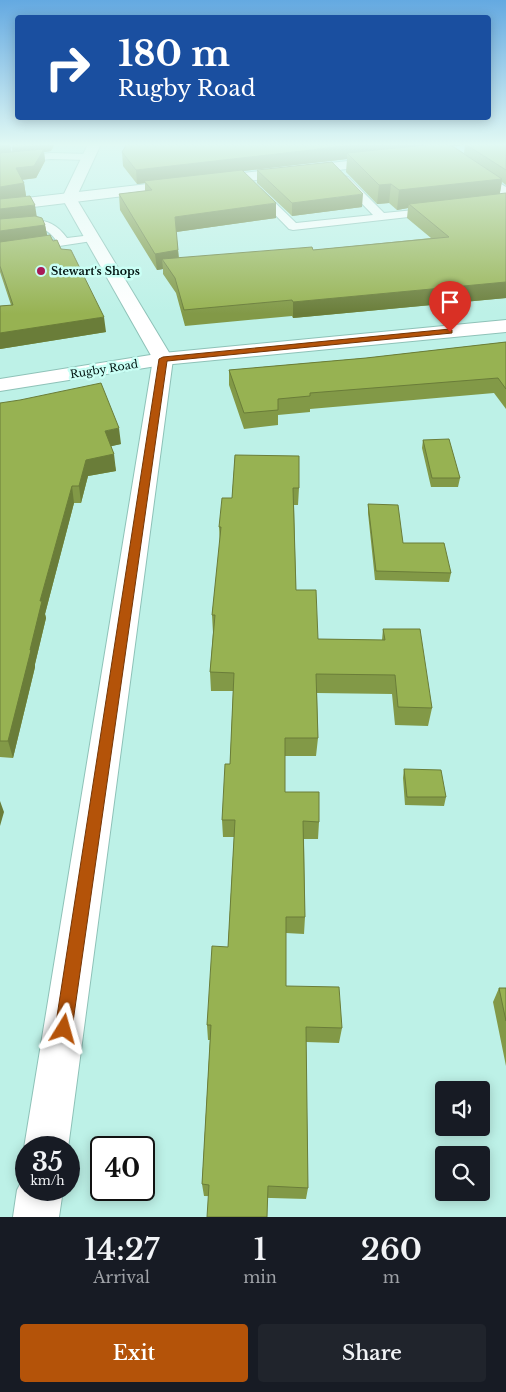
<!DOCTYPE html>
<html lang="en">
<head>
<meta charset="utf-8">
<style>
	:root { --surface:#171b24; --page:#20242c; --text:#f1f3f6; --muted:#9ea1a6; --accent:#b45309 }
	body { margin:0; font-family:"Libre Baskerville",serif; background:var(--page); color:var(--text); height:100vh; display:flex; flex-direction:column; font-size:19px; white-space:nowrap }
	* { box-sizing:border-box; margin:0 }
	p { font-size:16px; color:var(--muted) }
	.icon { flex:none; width:28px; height:28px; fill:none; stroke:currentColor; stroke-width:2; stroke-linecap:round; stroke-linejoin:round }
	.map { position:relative; height:1217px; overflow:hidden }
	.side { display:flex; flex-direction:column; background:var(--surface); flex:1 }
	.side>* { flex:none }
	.banner { position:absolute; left:15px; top:15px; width:476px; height:105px; border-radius:5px; box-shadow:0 2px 12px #0003; background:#1a4fa0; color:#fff; overflow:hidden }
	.tools { position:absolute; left:435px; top:1081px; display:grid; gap:10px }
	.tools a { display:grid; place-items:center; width:55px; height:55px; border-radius:5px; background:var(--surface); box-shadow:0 2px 12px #0003; font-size:25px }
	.speed { position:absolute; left:15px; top:1136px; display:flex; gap:10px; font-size:25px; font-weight:700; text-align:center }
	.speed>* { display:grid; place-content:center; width:65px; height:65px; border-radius:50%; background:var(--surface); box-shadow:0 2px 12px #0003; line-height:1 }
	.speed small { font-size:12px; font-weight:400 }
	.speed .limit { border:2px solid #111; border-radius:8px; background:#fff; color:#111 }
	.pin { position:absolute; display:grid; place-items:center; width:42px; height:42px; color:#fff; margin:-51px -21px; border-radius:50% 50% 50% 0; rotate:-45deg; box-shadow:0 0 5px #0007 }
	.pin .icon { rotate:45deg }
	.me { position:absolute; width:55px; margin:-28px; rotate:8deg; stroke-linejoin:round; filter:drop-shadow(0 0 4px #0008) }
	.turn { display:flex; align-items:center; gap:18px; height:105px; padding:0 20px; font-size:22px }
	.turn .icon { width:65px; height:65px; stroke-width:2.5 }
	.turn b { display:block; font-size:35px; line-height:42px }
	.eta { display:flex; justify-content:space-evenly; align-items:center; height:85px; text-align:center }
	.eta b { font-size:30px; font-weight:600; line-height:35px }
	.action { display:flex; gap:10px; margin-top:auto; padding:10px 20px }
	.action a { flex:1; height:58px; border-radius:5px; background:var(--accent); color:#fff; font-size:20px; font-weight:600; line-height:58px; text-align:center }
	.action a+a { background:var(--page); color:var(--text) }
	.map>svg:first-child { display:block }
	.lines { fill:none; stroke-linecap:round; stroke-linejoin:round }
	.service-casing { stroke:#8ec2b8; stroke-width:2 }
	.minor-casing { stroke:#8ec2b8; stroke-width:2 }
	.tertiary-casing { stroke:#8ec2b8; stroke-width:2 }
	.secondary-casing { stroke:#8ec2b8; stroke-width:2 }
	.service { fill:#fff; fill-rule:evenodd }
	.minor { fill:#fff; fill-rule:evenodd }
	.tertiary { fill:#fff; fill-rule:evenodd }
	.secondary { fill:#fff; fill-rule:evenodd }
	.wall { fill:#829947; fill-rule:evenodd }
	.shaded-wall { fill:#6a7d39 }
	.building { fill:#97b252; stroke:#6a7d39 }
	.route { fill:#b45309; stroke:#753606 }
	.poi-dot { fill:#a81956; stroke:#cafff5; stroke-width:2 }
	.labels { text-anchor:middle; stroke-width:5; stroke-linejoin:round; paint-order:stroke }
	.far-poi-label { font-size:11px; font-weight:bold; fill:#021411; stroke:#cafff5; text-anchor:start }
	.far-street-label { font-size:11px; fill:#021411; stroke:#cafff5 }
</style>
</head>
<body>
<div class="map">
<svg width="506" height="1217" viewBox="0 0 506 1217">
	<rect width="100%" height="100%" fill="#bdf1e7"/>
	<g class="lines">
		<g class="service-casing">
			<path id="service" d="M51,153L88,154L93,157L88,160L51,159L0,164V158Z
				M344,176L348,177L384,213L435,208L441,211L435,214L293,230L289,229L252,191L253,189H261L296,223L373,215L340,181L339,179Z
				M29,220C46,219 57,224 67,238L92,235L98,238L92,241L0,255V247L56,240C42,220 20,228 0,231V225Z"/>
		</g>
		<g class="minor-casing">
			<path id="minor" d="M470,165L506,187V198L465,172L463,169L465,166Z
				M506,320V332L163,365L0,391V379L163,353Z"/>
		</g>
		<g class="tertiary-casing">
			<path id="tertiary" d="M88,144H101L76,198L173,359L68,1148H26V1154L24,1148L153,359L62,198Z
				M26,1173V1190H63L59,1217H13L17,1190Z"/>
		</g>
		<g class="secondary-casing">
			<path id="secondary" d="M383,157L390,161L388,164L0,211V201Z"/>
		</g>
		<use href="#service" class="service"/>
		<use href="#minor" class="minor"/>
		<use href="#tertiary" class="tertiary"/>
		<use href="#secondary" class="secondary"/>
	</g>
	<path class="wall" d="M0,144H10L11,152H12V148L51,151L44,152L45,161L36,178L22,180L24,183L26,196L37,217L45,225L47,236L61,249L106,332L0,349V306L11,305L0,272Z
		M127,144H506V185L502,182L500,193L506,298L293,318L292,316L185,326L176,293L163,274V269L157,270L120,210L119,194L145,191V183L137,184L123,166L122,152ZM465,145L464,153L453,146ZM347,159L346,172L377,204L389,203L397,210L408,208L407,218L431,238L313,250L179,258L176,232L276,218L243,171Z
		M257,170L362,207L292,216L257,183Z
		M506,342V409L494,393L310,409V412L278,415V425L244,429L229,385V370L366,358Z
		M0,403L121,444L111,446L116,471L88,476L81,503H74L45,614L46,618L35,664V667L13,758L0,757Z
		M423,440L460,478L458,487H431L422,448Z
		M235,455L299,488L298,505H294L296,590L318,639L382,640L383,629L432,708L428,726L395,725L392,694L317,693L318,738L316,756H285V792L319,822L318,839H304L305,917L304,934L286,933V986L342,1028L339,1043L306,1042L308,1188L306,1199L204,1196L202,1184L210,1040H208L207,1025L228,947L234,837H223L222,820L230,764L233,691H211L210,672L213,633L212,615L220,543L219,527L232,498Z
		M368,504L403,543L451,573L449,582L375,580L368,513Z
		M404,769L446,797L444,806L405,805L403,778Z
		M499,988H506V1066L493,1002Z"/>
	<path class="shaded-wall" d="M0,144H10L12,155L0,157Z
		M51,144H55L51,151L44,152L45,161L36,178L19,180L12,148Z
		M364,144H472L352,158L347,153V159L146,182L144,181L145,183L137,184L136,170Z
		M502,179L499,198L409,204L408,208L397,210L399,190Z
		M24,183L26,196L0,201V187Z
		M391,184L389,203L377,204L379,185Z
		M363,194L362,207L292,216V203Z
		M276,203V218L176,232L175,217Z
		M35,205L37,218L0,223V209Z
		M45,225L48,239L0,245V231Z
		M178,250L179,267L162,259L163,269L157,270L155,254Z
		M506,282V298L293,318V302Z
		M104,317L106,332L0,349V333Z
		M119,428L121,444L108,447L105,431Z
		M114,454L116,471L88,476L81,503L79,486L86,460Z
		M72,486L74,503L45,614L46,618L35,664V667L13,758L8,741L30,650L40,601Z
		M0,801L4,812L0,826Z"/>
	<path class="building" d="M15,144H51L50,145L12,148Z
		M127,144H364L136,170L122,152Z
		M434,144H449L502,179L399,190L391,184L379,185L347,153Z
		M465,144H506V170Z
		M44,149L34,166L16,168L24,183L0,187V153Z
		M332,162L363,194L292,203L257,170Z
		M242,170L276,203L175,217L178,250L155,254L119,194L152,190L144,181Z
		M506,193V282L293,302L292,300L184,310L175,278L162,259L312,247L313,250L449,237L409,204Z
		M30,196L35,205L0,209V199Z
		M35,216L42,218L45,225L0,231V219Z
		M50,235L53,241L57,240L61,249L71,250L104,317L0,333V306L13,305L0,266V242Z
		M506,342V389L498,378L310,393V396L278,399V410L244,413L229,370L366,358Z
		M101,383L119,428L105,431L114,454L86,460L79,486H72L40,601H42L30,650H31L8,741H0V403L20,400Z
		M449,439L460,478H432L423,440Z
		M235,455L299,456V488H293L296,590H316L318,639L385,640L383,629H420L432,708L398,707L395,675L316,674L318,738H285V792H319V822L303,821L305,917H286V986L339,987L342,1028L306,1027L308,1188L268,1186L267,1217H207L209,1185L202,1184L211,1025H207L212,946L228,947L235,820H222L225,764H230L234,673L210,672L215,615H212L221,527H219L222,498H232Z
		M368,504L398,505L403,543H444L451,573L376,571Z
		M404,769L441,770L446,797H407Z
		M499,988H506V1021Z"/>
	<linearGradient id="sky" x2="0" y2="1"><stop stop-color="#64a9e1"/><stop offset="0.46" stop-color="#e1f9f4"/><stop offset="1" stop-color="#e1f9f4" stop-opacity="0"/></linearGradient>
	<rect width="506" height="314" fill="url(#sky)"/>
	<path class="route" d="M450,329L452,330V333L167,361L72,1029L70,1035L64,1038L58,1035L55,1029L159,359L163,357Z"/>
	<circle class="poi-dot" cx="41" cy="271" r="5"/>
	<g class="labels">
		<g class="far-poi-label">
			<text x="51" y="275">Stewart's Shops</text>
		</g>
		<g class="far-street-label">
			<text transform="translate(104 369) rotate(-9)" y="4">Rugby Road</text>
		</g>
	</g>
</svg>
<div class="tools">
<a><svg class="icon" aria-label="sound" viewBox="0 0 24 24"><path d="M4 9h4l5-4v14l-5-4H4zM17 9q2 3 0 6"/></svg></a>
<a><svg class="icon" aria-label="search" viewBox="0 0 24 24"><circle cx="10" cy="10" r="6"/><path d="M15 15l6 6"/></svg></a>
</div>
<div class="speed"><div>35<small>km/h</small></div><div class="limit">40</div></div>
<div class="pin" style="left:450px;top:332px;background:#d93025"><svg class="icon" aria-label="arrive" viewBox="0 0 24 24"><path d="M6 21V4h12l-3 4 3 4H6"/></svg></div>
<svg class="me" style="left:64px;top:1029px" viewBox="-20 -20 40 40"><path d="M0-17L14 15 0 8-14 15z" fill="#b45309" stroke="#fff" stroke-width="4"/></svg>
<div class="banner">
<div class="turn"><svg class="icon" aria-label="right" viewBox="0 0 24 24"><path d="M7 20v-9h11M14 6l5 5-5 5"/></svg><div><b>180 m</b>Rugby Road</div></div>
</div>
</div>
<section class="side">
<div class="eta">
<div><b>14:27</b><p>Arrival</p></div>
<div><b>1</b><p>min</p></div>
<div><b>260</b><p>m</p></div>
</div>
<div class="action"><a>Exit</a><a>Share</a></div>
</section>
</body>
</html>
